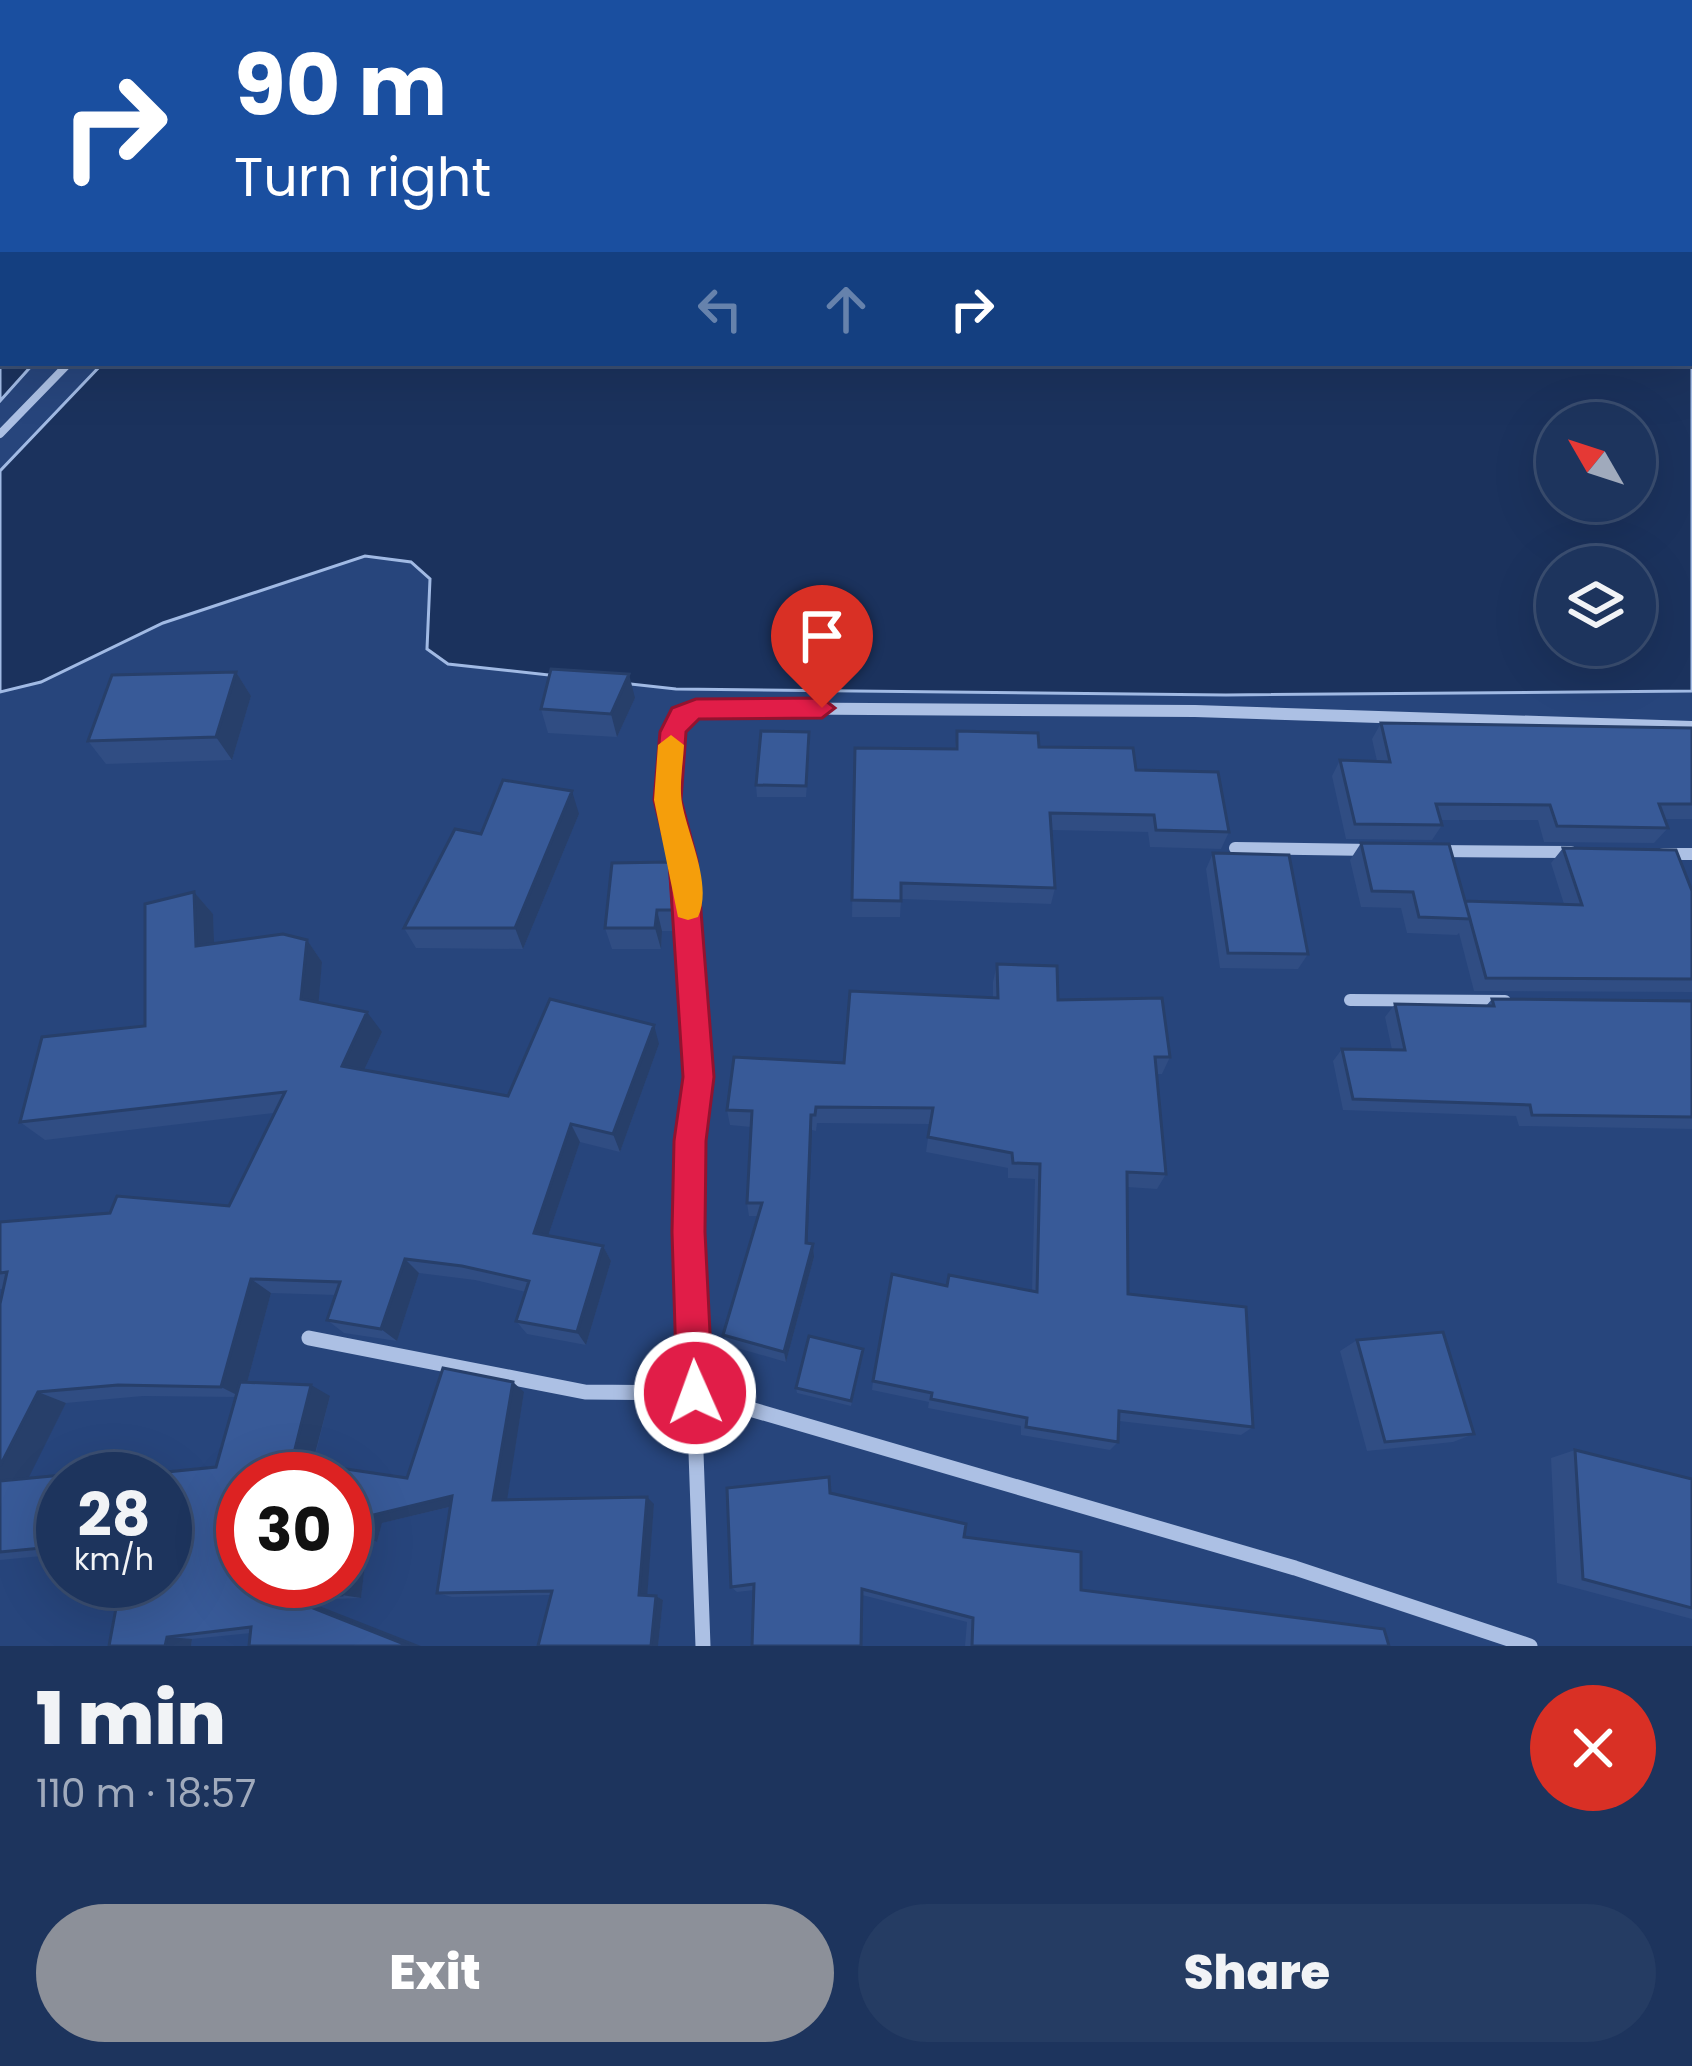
<!DOCTYPE html>
<html lang="en">
<head>
<meta charset="utf-8">
<style>
	:root { --surface:#1d345d; --page:#253c63; --text:#f1f3f6; --muted:#a0aabc; --line:#3b4f72; --accent:#8c9099 }
	body { margin:0; font-family:Poppins,sans-serif; background:var(--page); color:var(--text); height:100vh; display:flex; flex-direction:column; font-size:45px; white-space:nowrap }
	* { box-sizing:border-box; margin:0 }
	p { font-size:39px; color:var(--muted) }
	.icon { flex:none; width:66px; height:66px; fill:none; stroke:currentColor; stroke-width:2; stroke-linecap:round; stroke-linejoin:round }
	.map { position:relative; height:1646px; overflow:hidden }
	.drawer { display:flex; flex-direction:column; background:var(--surface); flex:1 }
	.drawer>* { flex:none }
	.top-card { position:absolute; left:0px; top:0px; width:1692px; height:366px; box-shadow:0 12px 48px #0002,0 0 0 3px var(--line); background:#1a4fa0; color:#fff; overflow:hidden }
	.needle { width:78px; rotate:309deg }
	.tools { position:absolute; left:1536px; top:402px; display:grid; gap:24px }
	.tools a { display:grid; place-items:center; width:120px; height:120px; border-radius:50%; background:var(--surface); box-shadow:0 12px 48px #0002,0 0 0 3px var(--line); font-size:60px }
	.speed { position:absolute; left:36px; top:1452px; display:flex; gap:24px; font-size:60px; font-weight:700; text-align:center }
	.speed>* { display:grid; place-content:center; width:156px; height:156px; border-radius:50%; background:var(--surface); box-shadow:0 12px 48px #0002,0 0 0 3px var(--line); line-height:1 }
	.speed small { font-size:30px; font-weight:400 }
	.speed .limit { border:18px solid #d22; background:#fff; color:#111 }
	.pin { position:absolute; display:grid; place-items:center; width:102px; height:102px; color:#fff; margin:-123px -51px; border-radius:50% 50% 50% 0; rotate:-45deg; box-shadow:0 0 12px #0007 }
	.pin .icon { rotate:45deg }
	.me { position:absolute; width:132px; margin:-66px; rotate:358deg; stroke-linejoin:round; filter:drop-shadow(0 0 9px #0008) }
	.turn { display:flex; align-items:center; gap:42px; height:252px; padding:0 36px; font-size:54px }
	.turn .icon { width:156px; height:156px; stroke-width:2.5 }
	.turn b { display:block; font-size:84px; line-height:102px }
	.lanes { display:flex; align-items:center; height:114px; padding:0 36px; background:#0003; justify-content:center; gap:60px; direction:ltr }
	.lanes .off { opacity:.35 }
	.round { display:grid; place-items:center; flex:none; width:126px; height:126px; border-radius:63px; background:var(--page) }
	.summary { display:flex; align-items:center; justify-content:space-between; height:204px; padding:0 36px }
	h1 { font-size:72px; font-weight:800; line-height:90px }
	.action { display:flex; gap:24px; margin-top:auto; padding:24px 36px }
	.action a { flex:1; height:138px; border-radius:72px; background:var(--accent); color:#fff; font-size:48px; font-weight:800; line-height:138px; text-align:center }
	.action a+a { background:var(--page); color:var(--text) }
	.map>svg:first-child { display:block }
	.water { fill:#1b325d; stroke:#a1bae4; stroke-width:3; fill-rule:evenodd }
	.lines { fill:none; stroke-linecap:round; stroke-linejoin:round }
	.lane { stroke:#acc0e4; stroke-width:8 }
	.street-far1 { stroke:#acc0e4; stroke-width:12 }
	.street { stroke:#acc0e4; stroke-width:15 }
	.wall { fill:#304d83 }
	.shaded-wall { fill:#273f6a }
	.building { fill:#385a98; stroke:#273f6a; stroke-width:3 }
	.route { fill:#e11d48; stroke:#92132f; stroke-width:3 }
	.slow { fill:#f59e0b }
</style>
</head>
<body>
<div class="map">
<svg width="1692" height="1646" viewBox="0 0 1692 1646">
	<rect width="100%" height="100%" fill="#27457c"/>
	<path class="water" d="M0,0H1692V691L1226,695L676,689L448,664L427,649L430,579L411,562L365,556L163,623L41,682L0,692V471L103,363H1689V3H3V363H34L0,401ZM1557,423H1635V501H1557ZM1557,567H1635V645H1557Z"/>
	<g class="lines">
		<path class="lane" d="M0,434L69,363"/>
		<path class="street-far1" d="M1235,848L1373,850
			M1435,851L1571,852
			M1663,854H1692
			M1350,1000L1505,1001
			M698,1085L683,860L668,800L673,732L681,716L713,708L1195,711L1692,727"/>
		<path class="street" d="M698,1082L690,1141L688,1232L703,1646
			M309,1338L585,1392L695,1393L1295,1568L1530,1646"/>
	</g>
	<path class="wall" d="M236,672L251,696L232,760L106,764L88,741Z
		M635,698L617,737L548,733L541,709Z
		M1381,723L1692,728V819H1665L1668,828L1654,843L1544,842L1538,820H1441L1442,825L1432,840L1346,839L1332,776L1340,760L1377,761L1372,739Z
		M957,731L1039,747L1136,770L1229,832L1221,849L1150,847L1148,832L1051,830L1055,888L1051,904L901,899L900,917H852L855,748L955,749Z
		M810,744L806,797H757L756,785Z
		M579,814L523,949L416,948L404,928L481,834Z
		M1361,843L1465,901L1564,904L1551,863L1563,848L1692,891V992L1474,991L1459,933L1457,935L1407,933L1401,908L1361,907L1350,860Z
		M1213,853L1308,954L1298,969L1220,968L1206,869Z
		M674,883L677,931H662L661,949H612L605,928Z
		M194,892L213,914L214,944L307,940L322,962L318,1003L382,1032L364,1070L508,1096L659,1044L620,1152L580,1142L548,1236L603,1246L611,1261L586,1345L527,1334L516,1321L526,1292L475,1280L419,1273L397,1341L344,1333L327,1320L336,1295L271,1293L247,1383L330,1396L313,1464L407,1478L524,1392L507,1499L654,1504L647,1595L656,1596L663,1600L658,1646H538L551,1595L452,1597L437,1593L450,1507L382,1523L377,1542L368,1540L361,1598L304,1600L251,1633L192,1639L191,1646H109L216,1467L236,1397L143,1396L66,1403L28,1478L63,1479V1554L0,1560V1304L3,1289H0V1222L229,1206L274,1113L45,1140L20,1122L145,1026Z
		M997,964L1058,1000L1170,1057L1162,1074H1157L1166,1174L1157,1189L1127,1187L1128,1294L1253,1427L1241,1435L1119,1421L1118,1442L1110,1450L1021,1435V1426L928,1408L929,1402L872,1390L873,1381L946,1285L949,1275L1032,1291L1035,1179L1008,1178V1168L926,1152L930,1124L817,1123L816,1131L812,1130L807,1243L813,1244L814,1257L786,1362L727,1345L723,1335L758,1216H749L747,1203L751,1127L730,1125L727,1110L844,1063L993,998V982Z
		M1492,999L1692,1001V1129L1519,1126L1516,1116L1343,1110L1333,1061L1342,1049L1392,1050L1385,1017L1395,1004L1486,1006Z
		M1357,1340L1474,1434L1453,1442L1367,1451L1340,1351Z
		M863,1355L851,1406L797,1393L796,1388Z
		M1575,1450L1692,1479V1619L1557,1583L1551,1458Z
		M830,1493L964,1537L1081,1590L1389,1646H965L967,1622L862,1595L754,1590L737,1592L731,1587Z"/>
	<path class="shaded-wall" d="M236,672L251,696L232,760L216,737Z
		M629,674L635,698L617,737L611,714Z
		M572,791L579,814L523,949L515,928Z
		M669,862L674,883L677,931L673,910Z
		M194,892L213,914L215,967L196,946Z
		M657,910L662,931L661,949L655,928Z
		M307,940L322,962L317,1020L301,999Z
		M367,1012L382,1032L357,1085L342,1066Z
		M654,1025L659,1044L620,1152L613,1134Z
		M811,1115L812,1130L807,1255L806,1243Z
		M571,1124L580,1142L544,1248L534,1233Z
		M813,1244L814,1257L786,1362L784,1352Z
		M603,1246L611,1261L586,1345L577,1332Z
		M405,1259L419,1273L397,1341L381,1329Z
		M251,1279L271,1293L243,1398L221,1387Z
		M513,1382L524,1392L506,1507L493,1500Z
		M311,1385L330,1396L311,1469L292,1461Z
		M38,1392L66,1403L23,1489L0,1484V1466Z
		M452,1496L466,1503L382,1523L377,1542L359,1536L365,1517Z
		M647,1497L654,1504L647,1599L639,1595Z
		M349,1534L368,1540L361,1598L342,1595Z
		M283,1596L304,1600L421,1646H409Z
		M656,1596L663,1600L658,1646H651Z
		M167,1637L192,1639L191,1646H165Z"/>
	<path class="building" d="M551,669L629,674L611,714L541,709Z
		M236,672L216,737L88,741L112,675Z
		M1381,723L1692,728V804H1659L1668,828L1557,826L1550,805L1436,804L1442,825L1355,824L1340,760L1390,762Z
		M761,731L809,732L806,786L756,785Z
		M957,731L1038,733L1039,747L1133,748L1136,770L1218,772L1229,832L1156,830L1154,815L1050,813L1055,888L901,883V901L852,900L855,748L957,749Z
		M503,780L572,791L515,928H404L455,829L481,834Z
		M1361,843L1449,844L1470,919L1419,917L1413,892L1372,891Z
		M1563,848L1676,850L1692,891V979L1486,978L1465,901L1582,905Z
		M1213,853L1289,855L1308,954L1228,953Z
		M669,862L673,910H657L655,928H605L612,863Z
		M194,892L196,946L283,934L307,940L301,999L367,1012L342,1066L508,1096L550,999L654,1025L613,1134L571,1124L534,1233L603,1246L577,1332L516,1321L529,1281L462,1266L405,1259L381,1329L327,1320L340,1282L251,1279L221,1387L118,1385L38,1392L0,1466V1304L7,1272L0,1273V1222L110,1213L117,1196L229,1206L285,1092L20,1122L42,1037L145,1026V904Z
		M997,964L1057,966L1058,1000L1162,998L1170,1057H1155L1166,1174L1127,1172L1128,1294L1246,1307L1253,1427L1119,1411L1118,1442L1026,1427L1027,1418L931,1399L932,1393L873,1381L892,1274L947,1286L949,1275L1037,1292L1040,1164L1013,1163L1012,1153L928,1137L933,1108L816,1107L815,1115H811L806,1243L813,1244L784,1352L723,1335L762,1203H747L752,1111L727,1110L734,1057L844,1063L850,991L998,998Z
		M1492,999L1692,1001V1117L1532,1115L1530,1105L1353,1099L1342,1049L1405,1050L1395,1004L1494,1006Z
		M1443,1332L1474,1434L1385,1442L1357,1340Z
		M809,1336L863,1349L851,1401L796,1388Z
		M443,1368L513,1382L493,1500L647,1497L639,1595L656,1596L651,1646H538L552,1591L437,1593L452,1496L365,1517L359,1536L349,1534L345,1571V1479H243V1581H344L342,1595L283,1596L409,1646H249L251,1627L167,1637L165,1646H109L121,1581H165V1479H96L216,1467L240,1382L311,1385L292,1461L407,1478Z
		M1575,1450L1692,1479V1608L1583,1579Z
		M73,1474L72,1479H63V1546L0,1552V1481Z
		M829,1477L830,1493L966,1524L964,1537L1081,1552V1590L1384,1629L1389,1646H972L973,1618L862,1589L861,1646H752L754,1584L731,1587L727,1488Z"/>
	<path class="route" d="M822,698L835,708L822,718L699,719L686,732L681,800L697,860L714,1077L706,1141L705,1232L713,1393L707,1405L695,1411L682,1405L677,1393L672,1232L674,1141L683,1077L669,860L654,800L660,732L672,708L696,699Z"/>
	<path class="slow" d="M671,735L684,745C683,764 679,785 682,803C688,837 713,884 698,917L688,920L678,917L654,800L658,745Z"/>
</svg>
<div class="tools">
<a><svg class="needle" viewBox="-14 -14 28 28"><path d="M0-13l5 13h-10z" fill="#e53935"/><path d="M0 13l5-13h-10z" fill="#a0aabc"/></svg></a>
<a><svg class="icon" aria-label="layers" viewBox="0 0 24 24"><path d="M12 4l9 5-9 5-9-5zM3 14l9 5 9-5"/></svg></a>
</div>
<div class="speed"><div>28<small>km/h</small></div><div class="limit">30</div></div>
<div class="pin" style="left:822px;top:708px;background:#d93025"><svg class="icon" aria-label="arrive" viewBox="0 0 24 24"><path d="M6 21V4h12l-3 4 3 4H6"/></svg></div>
<svg class="me" style="left:695px;top:1393px" viewBox="-20 -20 40 40"><circle r="17" fill="#e11d48" stroke="#fff" stroke-width="3"/><path d="M0-11L8 9 0 5-8 9z" fill="#fff"/></svg>
<div class="top-card">
<div class="turn"><svg class="icon" aria-label="right" viewBox="0 0 24 24"><path d="M7 20v-9h11M14 6l5 5-5 5"/></svg><div><b>90 m</b>Turn right</div></div>
<div class="lanes"><svg class="icon off" aria-label="left" viewBox="0 0 24 24"><path d="M17 20v-9H6M10 6l-5 5 5 5"/></svg><svg class="icon off" aria-label="ahead" viewBox="0 0 24 24"><path d="M12 20V5M6 11l6-6 6 6"/></svg><svg class="icon" aria-label="right" viewBox="0 0 24 24"><path d="M7 20v-9h11M14 6l5 5-5 5"/></svg></div>
</div>
</div>
<section class="drawer">
<div class="summary"><div><h1>1 min</h1><p>110 m · 18:57</p></div><a class="round" style="background:#d93025;color:#fff"><svg class="icon" aria-label="close" viewBox="0 0 24 24"><path d="M6 6l12 12M18 6L6 18"/></svg></a></div>
<div class="action"><a>Exit</a><a>Share</a></div>
</section>
</body>
</html>
